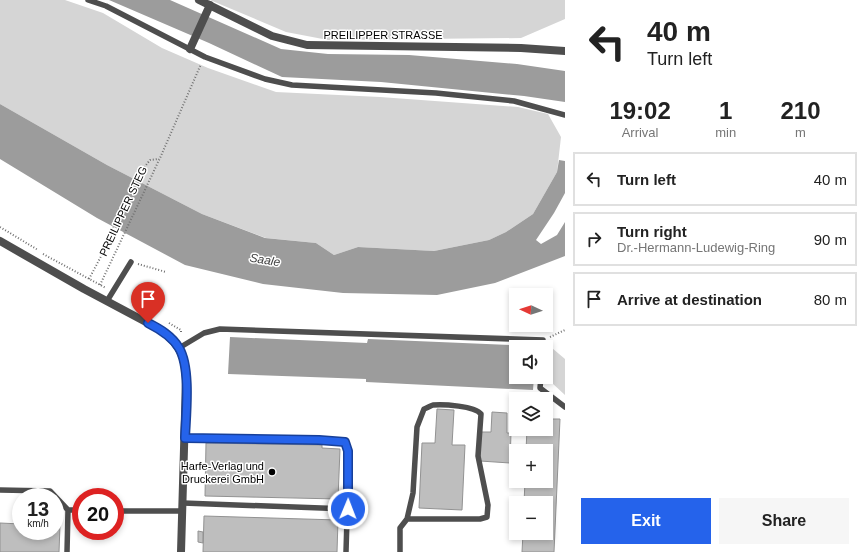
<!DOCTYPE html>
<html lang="en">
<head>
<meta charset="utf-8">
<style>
	:root { --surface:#fff; --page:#f6f6f6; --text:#222; --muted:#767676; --line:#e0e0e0; --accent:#2563eb }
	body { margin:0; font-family:Arial,sans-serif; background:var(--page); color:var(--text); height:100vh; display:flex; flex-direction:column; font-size:15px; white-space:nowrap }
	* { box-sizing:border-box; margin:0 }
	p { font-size:13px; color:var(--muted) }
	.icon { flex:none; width:22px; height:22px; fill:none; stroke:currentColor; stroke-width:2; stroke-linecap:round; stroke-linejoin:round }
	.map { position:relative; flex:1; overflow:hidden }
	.side { display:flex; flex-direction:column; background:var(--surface); width:300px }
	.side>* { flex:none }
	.banner { background:#fff; color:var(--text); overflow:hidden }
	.needle { width:26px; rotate:273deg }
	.tools { position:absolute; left:509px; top:288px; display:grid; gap:8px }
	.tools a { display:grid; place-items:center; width:44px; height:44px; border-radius:0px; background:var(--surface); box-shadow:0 2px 6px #0003; font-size:20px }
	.speed { position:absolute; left:12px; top:488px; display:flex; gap:8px; font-size:20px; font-weight:700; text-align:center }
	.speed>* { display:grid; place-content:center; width:52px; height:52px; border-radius:50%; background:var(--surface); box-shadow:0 2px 6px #0003; line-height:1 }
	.speed small { font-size:10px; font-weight:400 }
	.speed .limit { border:6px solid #d22; background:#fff; color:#111 }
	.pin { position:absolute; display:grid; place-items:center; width:34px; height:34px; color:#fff; margin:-41px -17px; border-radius:50% 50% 50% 0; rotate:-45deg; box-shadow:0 0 4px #0007 }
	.pin .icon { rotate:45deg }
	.me { position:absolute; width:44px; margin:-22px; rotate:1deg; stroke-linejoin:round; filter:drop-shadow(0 0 3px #0008) }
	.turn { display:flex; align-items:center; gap:14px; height:84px; padding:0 16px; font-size:18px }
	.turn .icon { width:52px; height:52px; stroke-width:2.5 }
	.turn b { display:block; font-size:28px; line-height:34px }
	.eta { display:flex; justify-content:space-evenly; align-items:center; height:68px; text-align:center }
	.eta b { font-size:24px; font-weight:800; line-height:28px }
	.cta { display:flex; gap:8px; margin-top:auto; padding:8px 16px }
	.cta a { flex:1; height:46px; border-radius:0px; background:var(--accent); color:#fff; font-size:16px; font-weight:800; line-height:46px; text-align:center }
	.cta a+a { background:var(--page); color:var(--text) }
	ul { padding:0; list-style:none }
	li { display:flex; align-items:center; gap:12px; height:54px; margin:0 8px 6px; padding:0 8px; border:2px solid var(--line); border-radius:0px }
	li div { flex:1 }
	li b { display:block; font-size:15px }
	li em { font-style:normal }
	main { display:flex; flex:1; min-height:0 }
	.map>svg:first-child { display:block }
	.green { fill:#d5d5d5 }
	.water { fill:#9c9c9c }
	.building { fill:#bebebe; stroke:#929292 }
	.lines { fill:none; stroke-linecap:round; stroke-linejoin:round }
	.path { stroke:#707070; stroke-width:2; stroke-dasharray:1 2; stroke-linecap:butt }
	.service { stroke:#4e4e4e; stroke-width:5.5 }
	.minor { stroke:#4e4e4e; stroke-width:8 }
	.route-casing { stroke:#184099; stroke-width:10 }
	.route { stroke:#2563eb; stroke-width:7 }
	.poi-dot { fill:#000; stroke:#fff; stroke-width:1.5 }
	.labels { text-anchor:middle; stroke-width:3; stroke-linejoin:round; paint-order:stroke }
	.street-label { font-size:11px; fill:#000; stroke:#fff }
	.poi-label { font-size:11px; fill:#000; stroke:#fff; text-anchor:end }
	.water-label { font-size:12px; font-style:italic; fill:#3d3d3d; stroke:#fff }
</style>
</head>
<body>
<main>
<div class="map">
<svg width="565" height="552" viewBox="0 0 565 552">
	<rect width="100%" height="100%" fill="#fff"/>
	<path class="green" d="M0,0H65L103,13L162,48L208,68L276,92L380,97L518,107L548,114L561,137L557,172L533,214L506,232L489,240L434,251L358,247L334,255L316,243L266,238L202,214L107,165L0,104Z
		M210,0H565V19L521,38L328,40L286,32Z
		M552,348L565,359V395L552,383Z"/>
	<path class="water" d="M109,0H170L281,49L328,54L409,55L517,64L565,71V102L524,96L381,82L282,77L209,43Z
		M0,104L107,165L202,214L265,238L316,243L334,255L358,247L434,251L489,240L506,232L533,214L557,172L559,160L565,161V193L554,213L536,240L541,244L557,235L565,222V256L495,283L437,295L343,293L263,284L185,265L97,218L0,159Z
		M230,337L367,343L368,339L535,346L516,347V377H534L533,390L366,382V379L228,374Z"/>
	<path class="building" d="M437,409L454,410L452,445H465L462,510L419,508L422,443H435Z
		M492,412L507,413V433H511L510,463L480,461L481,432H491Z
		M546,419H560L554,552H522L523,533H546V503H524L525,481H546V451H526L527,429H546Z
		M206,443L322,445V448L340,449L338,499L205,496Z
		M204,516L338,520L337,552H203Z
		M0,523L21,524V531H55V525H60L59,552H0Z
		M198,531L203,532V543L198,542Z"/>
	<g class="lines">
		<path class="path" d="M135,179L150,160L159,159
			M0,227L38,250
			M43,254L106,288
			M138,264L166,272
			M89,279L106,247L113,227
			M100,285L160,158L201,64
			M169,323L181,330V334
			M550,337L565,330"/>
		<path class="service" d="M88,0L106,6L205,57L265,79L292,85L436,93L514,101L565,115
			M107,301L131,262
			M179,348L204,333L220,329L543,340V347
			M541,377L540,388L565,407
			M185,438L319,440L345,442L349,451L346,552
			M0,490L50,491L68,510
			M183,503L348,509
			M115,511H183
			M67,552L68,510H81
			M400,552V528L407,519L413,493L417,427L424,409C427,408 430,406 433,405C443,404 475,406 481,414L478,456L488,505L487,517L480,519H407"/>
		<path class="minor" d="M199,0L272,36L307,45L521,48L565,51
			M190,49L210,5
			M0,241L84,289L161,330C180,345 185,356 186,380L181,552"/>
	</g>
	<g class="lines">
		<g class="route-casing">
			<path id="route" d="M148,323C160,329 172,336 179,348C191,368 186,414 185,438L319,440L345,442L348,451V509"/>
		</g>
		<use href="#route" class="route"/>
	</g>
	<circle class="poi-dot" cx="272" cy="472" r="4"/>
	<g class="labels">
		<g class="street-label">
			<text x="383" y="39">PREILIPPER STRASSE</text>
			<text transform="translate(123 211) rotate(-65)" y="4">PREILIPPER STEG</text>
		</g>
		<g class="poi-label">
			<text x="264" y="470">Harfe-Verlag und<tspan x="264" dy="13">Druckerei GmbH</tspan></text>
		</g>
		<g class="water-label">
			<text transform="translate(265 260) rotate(9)" y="4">Saale</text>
		</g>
	</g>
</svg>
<div class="tools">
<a><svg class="needle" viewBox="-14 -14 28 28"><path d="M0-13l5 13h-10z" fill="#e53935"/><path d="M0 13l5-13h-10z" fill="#767676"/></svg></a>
<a><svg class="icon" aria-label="sound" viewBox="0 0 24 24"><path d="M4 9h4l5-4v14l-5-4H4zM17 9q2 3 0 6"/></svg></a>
<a><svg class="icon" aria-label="layers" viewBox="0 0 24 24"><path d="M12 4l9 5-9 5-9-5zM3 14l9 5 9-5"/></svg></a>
<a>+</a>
<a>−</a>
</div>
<div class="speed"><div>13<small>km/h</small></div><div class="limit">20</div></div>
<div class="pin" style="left:148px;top:323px;background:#d93025"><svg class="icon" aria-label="arrive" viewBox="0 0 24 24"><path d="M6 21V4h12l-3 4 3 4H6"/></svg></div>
<svg class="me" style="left:348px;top:509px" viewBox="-20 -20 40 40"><circle r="17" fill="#2563eb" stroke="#fff" stroke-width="3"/><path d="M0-11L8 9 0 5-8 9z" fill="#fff"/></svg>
</div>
<section class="side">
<div class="banner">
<div class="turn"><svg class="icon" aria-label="left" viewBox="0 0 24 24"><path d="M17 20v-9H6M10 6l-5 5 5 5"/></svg><div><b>40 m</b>Turn left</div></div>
</div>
<div class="eta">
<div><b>19:02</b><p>Arrival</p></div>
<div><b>1</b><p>min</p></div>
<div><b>210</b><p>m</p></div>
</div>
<ul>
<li><svg class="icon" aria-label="left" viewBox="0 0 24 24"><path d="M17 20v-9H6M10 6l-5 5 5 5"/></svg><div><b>Turn left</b></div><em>40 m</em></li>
<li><svg class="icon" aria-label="right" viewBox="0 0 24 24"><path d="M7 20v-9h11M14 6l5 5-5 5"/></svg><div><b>Turn right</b><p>Dr.-Hermann-Ludewig-Ring</p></div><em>90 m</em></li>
<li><svg class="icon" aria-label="arrive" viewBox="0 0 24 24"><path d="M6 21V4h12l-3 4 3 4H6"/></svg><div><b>Arrive at destination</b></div><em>80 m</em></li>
</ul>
<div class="cta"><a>Exit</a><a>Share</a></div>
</section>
</main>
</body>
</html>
